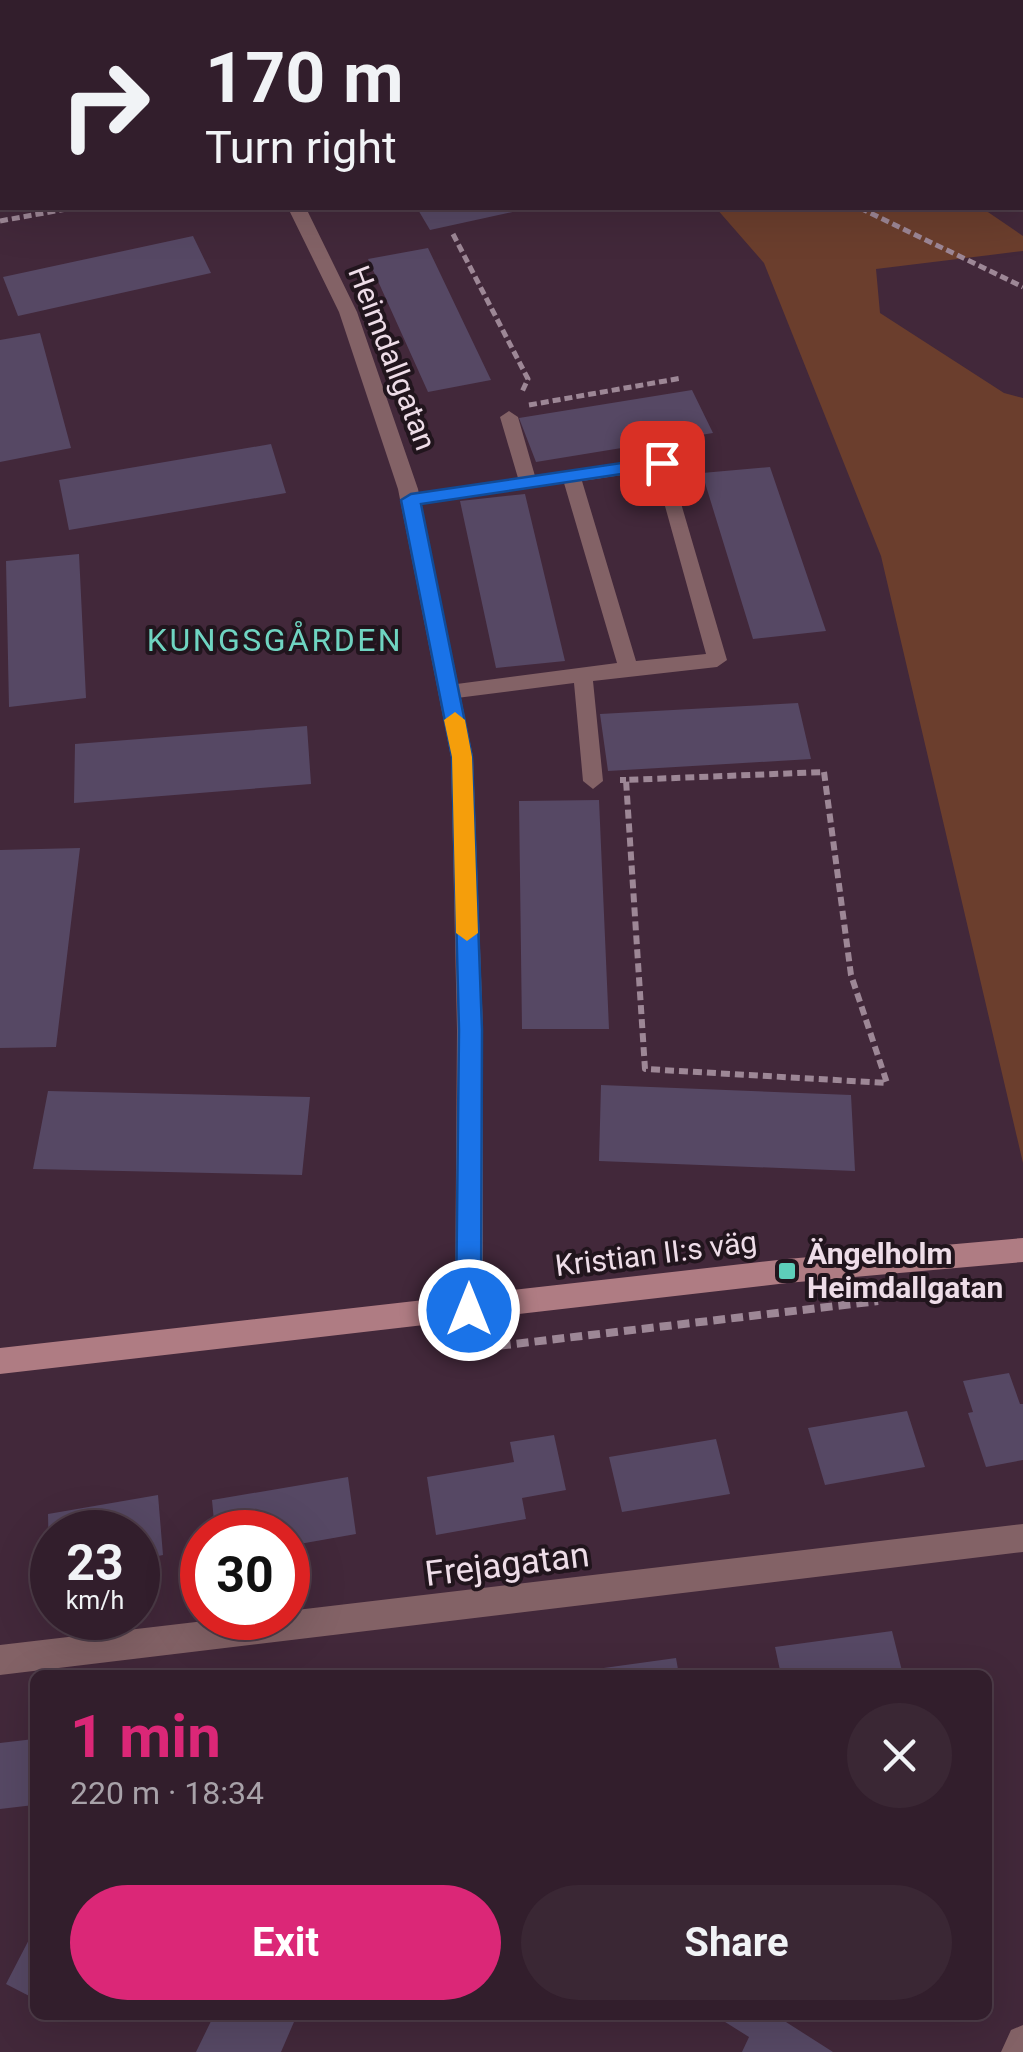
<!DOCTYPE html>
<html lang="en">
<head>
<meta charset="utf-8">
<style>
	:root { --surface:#321e2c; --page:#3a2734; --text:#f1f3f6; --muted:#a8a2a9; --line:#4d3c48; --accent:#db2777 }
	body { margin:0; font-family:Roboto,sans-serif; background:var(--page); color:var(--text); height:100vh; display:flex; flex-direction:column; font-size:38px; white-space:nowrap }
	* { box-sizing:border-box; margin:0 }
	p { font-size:32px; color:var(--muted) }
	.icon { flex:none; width:55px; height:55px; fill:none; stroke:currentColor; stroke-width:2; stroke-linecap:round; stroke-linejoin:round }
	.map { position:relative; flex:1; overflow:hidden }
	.details { position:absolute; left:30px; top:1670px; width:962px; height:350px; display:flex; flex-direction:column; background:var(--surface); border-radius:15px; box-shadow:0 10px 40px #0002,0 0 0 2px var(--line) }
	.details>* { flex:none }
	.top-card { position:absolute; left:0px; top:0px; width:1025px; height:210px; box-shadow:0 10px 40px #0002,0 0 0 2px var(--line); background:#321e2c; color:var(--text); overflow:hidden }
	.speed { position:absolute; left:30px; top:1510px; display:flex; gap:20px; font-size:50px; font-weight:700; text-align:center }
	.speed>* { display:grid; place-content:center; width:130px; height:130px; border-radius:50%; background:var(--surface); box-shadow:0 10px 40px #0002,0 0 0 2px var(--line); line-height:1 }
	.speed small { font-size:25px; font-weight:400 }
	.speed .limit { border:15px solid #d22; background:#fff; color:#111 }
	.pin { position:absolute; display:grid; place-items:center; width:85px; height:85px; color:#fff; margin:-42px; border-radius:20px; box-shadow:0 5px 15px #0006 }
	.me { position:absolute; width:110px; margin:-55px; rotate:0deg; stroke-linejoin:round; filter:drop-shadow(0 0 8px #0008) }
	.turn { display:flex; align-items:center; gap:35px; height:210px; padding:0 40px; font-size:45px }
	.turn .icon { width:130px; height:130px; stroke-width:2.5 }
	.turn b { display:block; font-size:70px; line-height:85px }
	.round { display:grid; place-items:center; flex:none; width:105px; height:105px; border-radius:52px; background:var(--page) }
	.overview { display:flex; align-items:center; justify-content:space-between; height:170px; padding:0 40px }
	h1 { font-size:60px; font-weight:700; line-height:75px; color:var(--accent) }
	.action { display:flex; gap:20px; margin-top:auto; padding:20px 40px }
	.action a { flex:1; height:115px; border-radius:60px; background:var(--accent); color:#fff; font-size:40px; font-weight:700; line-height:115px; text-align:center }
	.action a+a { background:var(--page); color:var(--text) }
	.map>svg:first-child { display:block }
	.green { fill:#6b3e2d }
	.building { fill:#564864 }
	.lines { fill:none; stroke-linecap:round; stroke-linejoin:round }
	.path-far2 { stroke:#9d8796; stroke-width:5; stroke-dasharray:8 4; stroke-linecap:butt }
	.path-far1 { stroke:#9d8796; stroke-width:6; stroke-dasharray:9 5; stroke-linecap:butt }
	.path { stroke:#9d8796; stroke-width:8; stroke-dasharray:12 6; stroke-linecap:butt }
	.lane { fill:#836266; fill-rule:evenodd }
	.street { fill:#836266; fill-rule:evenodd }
	.secondary { fill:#af7c83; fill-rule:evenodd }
	.route { fill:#1a73e8; stroke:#114b97; stroke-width:2.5 }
	.slow { fill:#f59e0b }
	.poi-dot { fill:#5dceb9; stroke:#21151d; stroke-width:4 }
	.labels { text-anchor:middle; stroke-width:8; stroke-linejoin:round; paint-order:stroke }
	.street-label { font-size:30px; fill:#eedde8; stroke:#21151d }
	.poi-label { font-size:30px; font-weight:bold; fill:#eedde8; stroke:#21151d; text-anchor:start }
	.neighbourhood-label { font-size:32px; letter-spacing:2.5px; fill:#6fd4c1; stroke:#21151d }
	.near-street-label { font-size:35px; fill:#eedde8; stroke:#21151d }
</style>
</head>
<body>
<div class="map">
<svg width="1023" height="2052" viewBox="0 0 1023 2052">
	<rect width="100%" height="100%" fill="#42283a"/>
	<path class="green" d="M716,208H982L1023,236V251L876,269L880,313L1004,393L1023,398V1163L881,556L764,263Z"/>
	<path class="building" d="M417,208H526V209L430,230Z
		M193,236L211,273L18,316L3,277Z
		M428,248L491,380L428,392L368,259Z
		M40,333L71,448L0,462V340Z
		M692,390L713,433L536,462L519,418Z
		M271,444L286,493L69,530L59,480Z
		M770,467L826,631L753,639L702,473Z
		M525,494L565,661L496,668L460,501Z
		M79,554L86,698L9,707L6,561Z
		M798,703L811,759L608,771L600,714Z
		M307,726L311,784L74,803L75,744Z
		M599,800L609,1029H522L519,801Z
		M80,848L56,1047L0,1048V850Z
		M601,1085L851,1095L855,1171L599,1161Z
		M48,1091L310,1097L302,1175L33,1169Z
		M1009,1373L1020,1404H1023V1460L986,1467L968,1413L973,1412L963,1381Z
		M907,1411L925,1467L825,1485L808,1428Z
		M554,1435L566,1490L522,1498L526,1519L436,1535L427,1477L514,1462L510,1442Z
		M716,1439L730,1494L622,1512L609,1457Z
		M348,1477L356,1534L288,1546V1532H215L212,1500Z
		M158,1495L163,1555L138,1560V1532H52V1560H49L48,1514Z
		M892,1631L903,1675H781L775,1647Z
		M676,1658L679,1675H583L582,1671Z
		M34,1739V1805L0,1809V1743Z
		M35,1928V1999L6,1984Z
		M214,2015H297L281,2052H196Z
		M714,2015H775L833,2052H742L749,2037Z"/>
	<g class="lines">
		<path class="path-far2" d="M902,0L908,2
			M398,2L407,0
			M888,2L893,0
			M860,208L1023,287
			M0,221L72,208
			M453,234L528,379L521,394
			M529,405L682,378"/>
		<path class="path-far1" d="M824,772L851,975L887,1083L645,1069L626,780Z
			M620,780H626"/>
		<path class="path" d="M471,1340L472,1349L878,1301"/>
		<path class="lane" d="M289,208H307L299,213Z
			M509,411L518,417L535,476L668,459L727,660L717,667L593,681L603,781L593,789L583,781L574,683L449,699L439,692L449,685L617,663L564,483L411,506L402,500L411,494L518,478L500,417ZM655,470L706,654L636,661L582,481Z"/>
		<path class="street" d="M121,0H138L139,2H123Z
			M2,47V57L0,58V48Z
			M288,208H306L357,312L418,489L473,757L483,1030V1309L479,1318L469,1321L459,1318L455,1309L457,1030L451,757L398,489L339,312Z
			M1023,1524V1552L0,1675V1645L230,1618H288V1611Z
			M1023,2025V2052H1001L1011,2030Z"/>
		<path class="secondary" d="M701,0H721L722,2H703Z
			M744,0H763L764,2H746Z
			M1022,157H1023V167H1022Z
			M1022,186H1023V196H1022Z
			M1023,1238V1262L787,1283L0,1374V1348L787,1259Z"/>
	</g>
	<path class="route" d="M662,457L671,463L668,467L421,504L472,757L482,1030L481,1310L478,1317L469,1321L460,1317L456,1310L459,1030L452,757L401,500L411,494Z"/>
	<path class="slow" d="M455,712L465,720L472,757L478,933L467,941L456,933L452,757L444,720Z"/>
	<rect class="poi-dot" x="777" y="1261" width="20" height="20" rx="5"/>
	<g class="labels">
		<g class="street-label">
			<text transform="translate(392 358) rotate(69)" y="10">Heimdallgatan</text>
			<text transform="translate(656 1254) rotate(-7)" y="10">Kristian II:s väg</text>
		</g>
		<g class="poi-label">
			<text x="807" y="1264">Ängelholm<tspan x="807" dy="34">Heimdallgatan</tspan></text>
		</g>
		<g class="neighbourhood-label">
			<text x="275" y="651">KUNGSGÅRDEN</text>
		</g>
		<g class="near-street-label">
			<text transform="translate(507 1564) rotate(-7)" y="12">Frejagatan</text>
		</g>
	</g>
</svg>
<div class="speed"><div>23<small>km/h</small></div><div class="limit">30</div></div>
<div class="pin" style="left:662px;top:463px;background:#d93025"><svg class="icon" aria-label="arrive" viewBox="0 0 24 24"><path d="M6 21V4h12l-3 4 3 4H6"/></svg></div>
<svg class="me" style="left:469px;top:1310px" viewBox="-20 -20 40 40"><circle r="17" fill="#1a73e8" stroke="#fff" stroke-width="3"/><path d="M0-11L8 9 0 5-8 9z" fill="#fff"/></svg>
<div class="top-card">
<div class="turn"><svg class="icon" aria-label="right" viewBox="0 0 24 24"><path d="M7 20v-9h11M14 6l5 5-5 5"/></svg><div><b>170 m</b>Turn right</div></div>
</div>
<section class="details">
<div class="overview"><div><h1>1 min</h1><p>220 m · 18:34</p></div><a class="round"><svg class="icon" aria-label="close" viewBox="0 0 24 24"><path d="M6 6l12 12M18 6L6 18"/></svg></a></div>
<div class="action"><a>Exit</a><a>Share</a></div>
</section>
</div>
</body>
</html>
